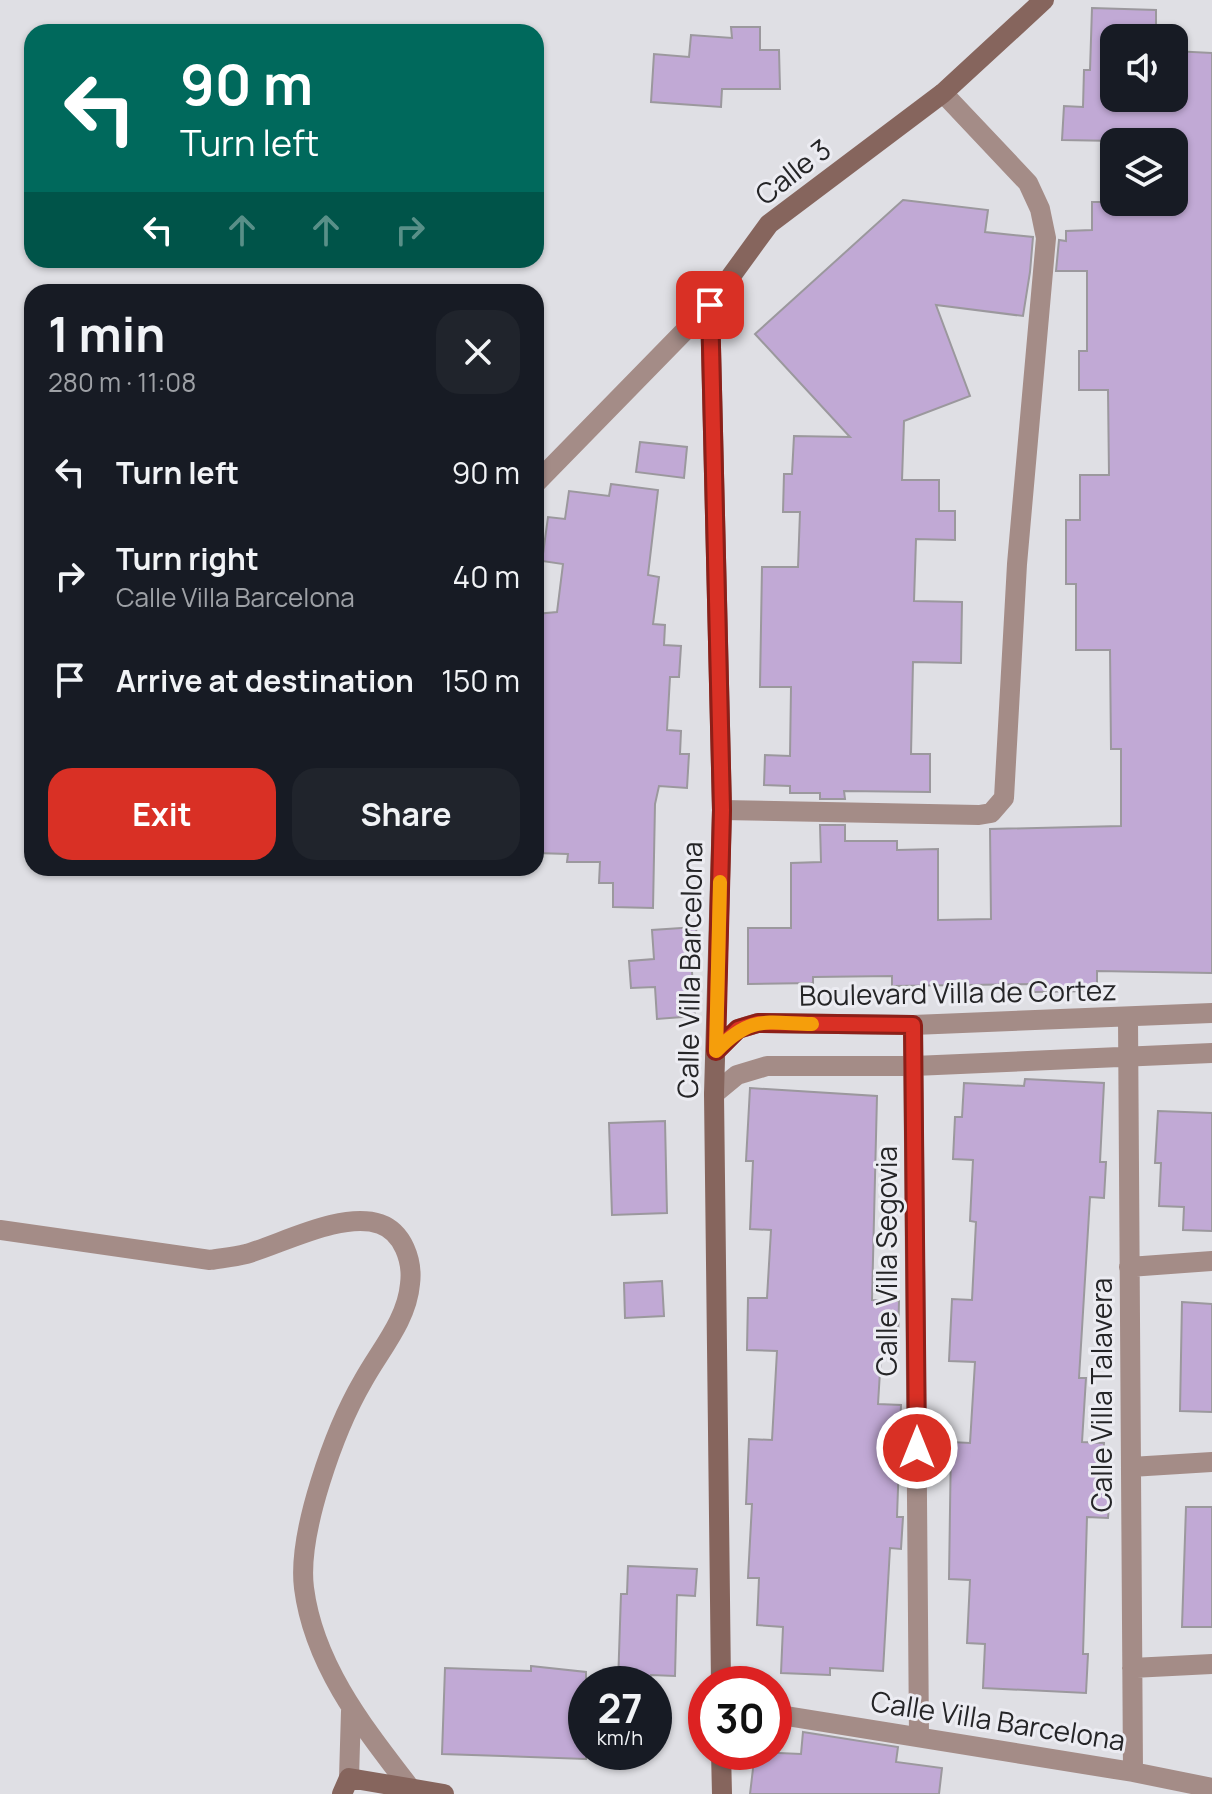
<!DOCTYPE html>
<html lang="en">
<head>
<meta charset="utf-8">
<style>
	:root { --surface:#171b24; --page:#20242c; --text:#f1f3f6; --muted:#9ea1a6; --accent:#d93025 }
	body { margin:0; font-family:Manrope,sans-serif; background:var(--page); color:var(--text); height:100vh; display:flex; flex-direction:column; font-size:30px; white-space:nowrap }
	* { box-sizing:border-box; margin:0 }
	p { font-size:26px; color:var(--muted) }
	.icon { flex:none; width:44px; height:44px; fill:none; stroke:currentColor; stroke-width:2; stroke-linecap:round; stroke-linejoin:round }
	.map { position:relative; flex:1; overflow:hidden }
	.side { position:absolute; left:24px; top:284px; width:520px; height:592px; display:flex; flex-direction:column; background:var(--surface); border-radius:24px; box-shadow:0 2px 6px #0004 }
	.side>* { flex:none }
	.guide { position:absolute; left:24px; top:24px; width:520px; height:244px; border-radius:24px; box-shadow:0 2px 6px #0004; background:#00695c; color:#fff; overflow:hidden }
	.buttons { position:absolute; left:1100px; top:24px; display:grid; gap:16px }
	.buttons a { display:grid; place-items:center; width:88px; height:88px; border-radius:16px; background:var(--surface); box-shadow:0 2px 6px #0004; font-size:40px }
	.speed { position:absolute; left:568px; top:1666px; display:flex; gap:16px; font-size:40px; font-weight:700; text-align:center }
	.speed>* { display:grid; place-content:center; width:104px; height:104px; border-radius:50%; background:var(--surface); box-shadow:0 2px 6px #0004; line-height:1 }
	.speed small { font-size:20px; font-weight:400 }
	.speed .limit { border:12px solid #d22; background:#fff; color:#111 }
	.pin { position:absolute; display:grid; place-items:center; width:68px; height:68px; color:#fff; margin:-34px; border-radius:16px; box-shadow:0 4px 12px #0006 }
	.me { position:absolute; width:88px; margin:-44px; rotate:0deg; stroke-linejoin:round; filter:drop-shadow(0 0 6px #0008) }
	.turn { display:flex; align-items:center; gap:28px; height:168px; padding:0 24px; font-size:36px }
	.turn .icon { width:104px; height:104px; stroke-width:2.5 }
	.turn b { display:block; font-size:56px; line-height:68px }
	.lanes { display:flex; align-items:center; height:76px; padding:0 24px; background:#0003; justify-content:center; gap:40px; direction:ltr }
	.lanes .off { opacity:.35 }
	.round { display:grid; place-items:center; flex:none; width:84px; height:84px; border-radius:24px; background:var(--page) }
	.summary { display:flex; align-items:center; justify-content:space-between; height:136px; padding:0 24px }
	h1 { font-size:48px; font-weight:700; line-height:60px }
	.cta { display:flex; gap:16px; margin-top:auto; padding:16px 24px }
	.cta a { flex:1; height:92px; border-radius:24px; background:var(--accent); color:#fff; font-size:32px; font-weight:700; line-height:92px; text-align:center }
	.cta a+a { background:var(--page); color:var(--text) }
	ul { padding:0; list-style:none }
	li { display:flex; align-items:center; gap:24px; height:104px; padding:0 24px }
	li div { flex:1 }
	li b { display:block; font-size:30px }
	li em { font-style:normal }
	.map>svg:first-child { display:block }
	.building { fill:#c1a9d5; stroke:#9b989d; stroke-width:2 }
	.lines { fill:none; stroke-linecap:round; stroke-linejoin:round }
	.street { stroke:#a48c87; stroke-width:20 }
	.secondary { stroke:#86655d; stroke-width:20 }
	.route-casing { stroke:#8d1f18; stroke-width:20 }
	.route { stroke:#d93025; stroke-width:14 }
	.slow { stroke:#f59e0b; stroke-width:14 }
	.labels { text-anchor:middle; stroke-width:6; stroke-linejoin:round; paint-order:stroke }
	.street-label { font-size:28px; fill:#252527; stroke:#ececf2 }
</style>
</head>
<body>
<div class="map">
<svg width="1212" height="1794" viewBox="0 0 1212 1794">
	<rect width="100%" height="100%" fill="#dfdfe4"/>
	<path class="building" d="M1092,8L1156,10V38H1114V98H1174V51L1212,53V973L1097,971V991L1034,992V984L892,986V976L813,977V983L748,984V928H791V863L821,862L820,825H845V841H897V850L938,849V920L991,919L990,829L1121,826V749H1111L1110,650H1076V584H1066V520H1080V475H1109L1108,390H1079V351H1087V271H1056L1059,240L1066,241V231L1092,230V202H1174V142L1062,140L1064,106L1083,107L1084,70H1090Z
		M731,27H760V50H779L780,89H722L721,107L651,102L654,54L689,57L691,35L732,38Z
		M903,200L988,210L985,232L1033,237L1030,272L1023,316L936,305L970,396L904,421L902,480H939V511H955V540L916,539L914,601L962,602L961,663L913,662L911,754H930V792L844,791L845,799H820V793H790V786L764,785L765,755L790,756L791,687H760L762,567H798L800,512H783L784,474H792L794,436L850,437L755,334Z
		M640,442L687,447L684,478L636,472Z
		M611,484L658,490L648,575L659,577L653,624L665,625L664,645L681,646L679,677H670L667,730L681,731L680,754H689L687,788L659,786L655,804L653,908L613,907V883H599L600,862H567L568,854L536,853V614L557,612L563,564L542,561L548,517L565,519L569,491L609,496Z
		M696,927L698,956L691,957L695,1016L657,1019L655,987L631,988L629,961L654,959L652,930Z
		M1025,1079L1104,1083L1100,1162H1106L1104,1198L1090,1197L1079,1378H1086L1082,1442L1104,1443L1102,1481L1111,1482L1108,1518L1087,1517L1083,1654H1088L1086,1693L983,1688L985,1644L967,1643L970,1580L949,1579L951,1442L970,1443L975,1362L949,1361L952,1299L972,1300L976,1222L970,1221L973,1160L953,1159L955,1117H962L964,1083L1024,1086Z
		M750,1088L877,1096L872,1300L899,1301L898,1340L882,1339L878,1404L901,1405L897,1517H903L901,1549L890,1548L883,1671L830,1668V1675L781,1673L783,1627L757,1625L759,1578H748L752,1504H746L749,1439L772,1440L777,1351L747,1350L748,1298H767L771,1230L750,1229L753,1161H746Z
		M1158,1111L1212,1113V1231L1183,1230L1184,1207L1159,1206L1161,1163H1155Z
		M665,1121L667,1213L612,1215L609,1123Z
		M662,1281L664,1316L625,1318L624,1283Z
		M1182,1302L1212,1304V1412L1180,1411Z
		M1186,1507H1212V1627H1182Z
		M628,1566L697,1569L695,1596L677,1595L675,1676L651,1675L650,1684H618L621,1594H627Z
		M531,1666L586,1672V1759L442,1754L445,1668L531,1671Z
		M803,1732L898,1747L896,1762L942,1768L939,1794H750L755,1752L801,1754Z"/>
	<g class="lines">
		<path class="street" d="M536,483L710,305
			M722,810L979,815L991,813L1004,798L1017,564L1046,238L1040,209L1028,183L943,93
			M1128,1018L1133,1772
			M913,1025L919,1736
			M716,1051L738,1029L758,1023L913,1025L1212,1013
			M714,1094L737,1075L767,1066H914L1212,1053
			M0,1230L210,1260C222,1258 234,1257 246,1254C282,1244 342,1211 380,1224C403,1232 413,1261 410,1284C407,1320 380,1350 363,1381C335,1429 297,1533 304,1588C314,1666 365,1729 411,1789
			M1129,1267L1212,1261
			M1131,1467L1212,1462
			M1132,1668L1212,1664
			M774,1714L1133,1772L1212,1788
			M349,1778L351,1711"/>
		<path class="secondary" d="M721,1684L714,1094L722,810L710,305L769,224L943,93L1044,0
			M721,1752L722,1794
			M342,1794L349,1778L444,1794"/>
	</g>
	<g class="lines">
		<g class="route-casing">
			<path id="route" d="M710,305L722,810L716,1051L738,1029L758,1023L913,1025L917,1448"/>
		</g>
		<use href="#route" class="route"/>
		<path class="slow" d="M720,882L716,1051C751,1015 764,1023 812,1024"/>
	</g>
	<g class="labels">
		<g class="street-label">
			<text transform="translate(793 172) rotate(-38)" y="10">Calle 3</text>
			<text transform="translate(690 970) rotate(-89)" y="10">Calle Villa Barcelona</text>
			<text transform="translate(958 993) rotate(-1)" y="10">Boulevard Villa de Cortez</text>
			<text transform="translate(887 1261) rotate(-90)" y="10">Calle Villa Segovia</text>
			<text transform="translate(1102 1395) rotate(-90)" y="10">Calle Villa Talavera</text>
			<text transform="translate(998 1721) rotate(9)" y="10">Calle Villa Barcelona</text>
		</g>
	</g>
</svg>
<div class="buttons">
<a><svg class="icon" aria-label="sound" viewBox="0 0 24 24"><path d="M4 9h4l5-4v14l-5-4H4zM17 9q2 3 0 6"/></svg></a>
<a><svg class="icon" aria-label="layers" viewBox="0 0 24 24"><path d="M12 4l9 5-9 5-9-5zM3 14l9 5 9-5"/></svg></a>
</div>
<div class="speed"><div>27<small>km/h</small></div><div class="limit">30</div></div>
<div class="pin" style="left:710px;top:305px;background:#d93025"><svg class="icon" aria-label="arrive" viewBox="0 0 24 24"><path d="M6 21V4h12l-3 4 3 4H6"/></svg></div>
<svg class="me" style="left:917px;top:1448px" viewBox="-20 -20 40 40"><circle r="17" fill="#d93025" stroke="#fff" stroke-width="3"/><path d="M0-11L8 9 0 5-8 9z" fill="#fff"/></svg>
<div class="guide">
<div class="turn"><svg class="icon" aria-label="left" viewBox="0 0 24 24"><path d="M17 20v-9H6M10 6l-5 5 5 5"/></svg><div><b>90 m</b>Turn left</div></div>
<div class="lanes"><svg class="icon" aria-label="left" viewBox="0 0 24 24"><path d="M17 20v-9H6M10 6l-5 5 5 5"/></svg><svg class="icon off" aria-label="ahead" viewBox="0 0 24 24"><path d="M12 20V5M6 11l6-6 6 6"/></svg><svg class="icon off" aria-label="ahead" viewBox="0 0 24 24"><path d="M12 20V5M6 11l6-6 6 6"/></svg><svg class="icon off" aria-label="right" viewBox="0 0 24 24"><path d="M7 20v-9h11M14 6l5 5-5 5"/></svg></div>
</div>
<section class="side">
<div class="summary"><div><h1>1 min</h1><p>280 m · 11:08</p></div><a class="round"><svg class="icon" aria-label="close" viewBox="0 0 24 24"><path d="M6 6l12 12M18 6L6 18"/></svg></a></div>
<ul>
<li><svg class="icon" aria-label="left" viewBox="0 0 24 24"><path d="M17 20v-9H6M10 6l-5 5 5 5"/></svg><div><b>Turn left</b></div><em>90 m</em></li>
<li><svg class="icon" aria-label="right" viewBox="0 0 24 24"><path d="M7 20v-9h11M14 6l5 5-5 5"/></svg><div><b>Turn right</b><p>Calle Villa Barcelona</p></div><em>40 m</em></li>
<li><svg class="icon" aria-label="arrive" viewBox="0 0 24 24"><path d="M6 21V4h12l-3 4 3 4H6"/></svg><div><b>Arrive at destination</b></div><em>150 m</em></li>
</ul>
<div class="cta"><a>Exit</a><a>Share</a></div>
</section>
</div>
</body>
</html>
